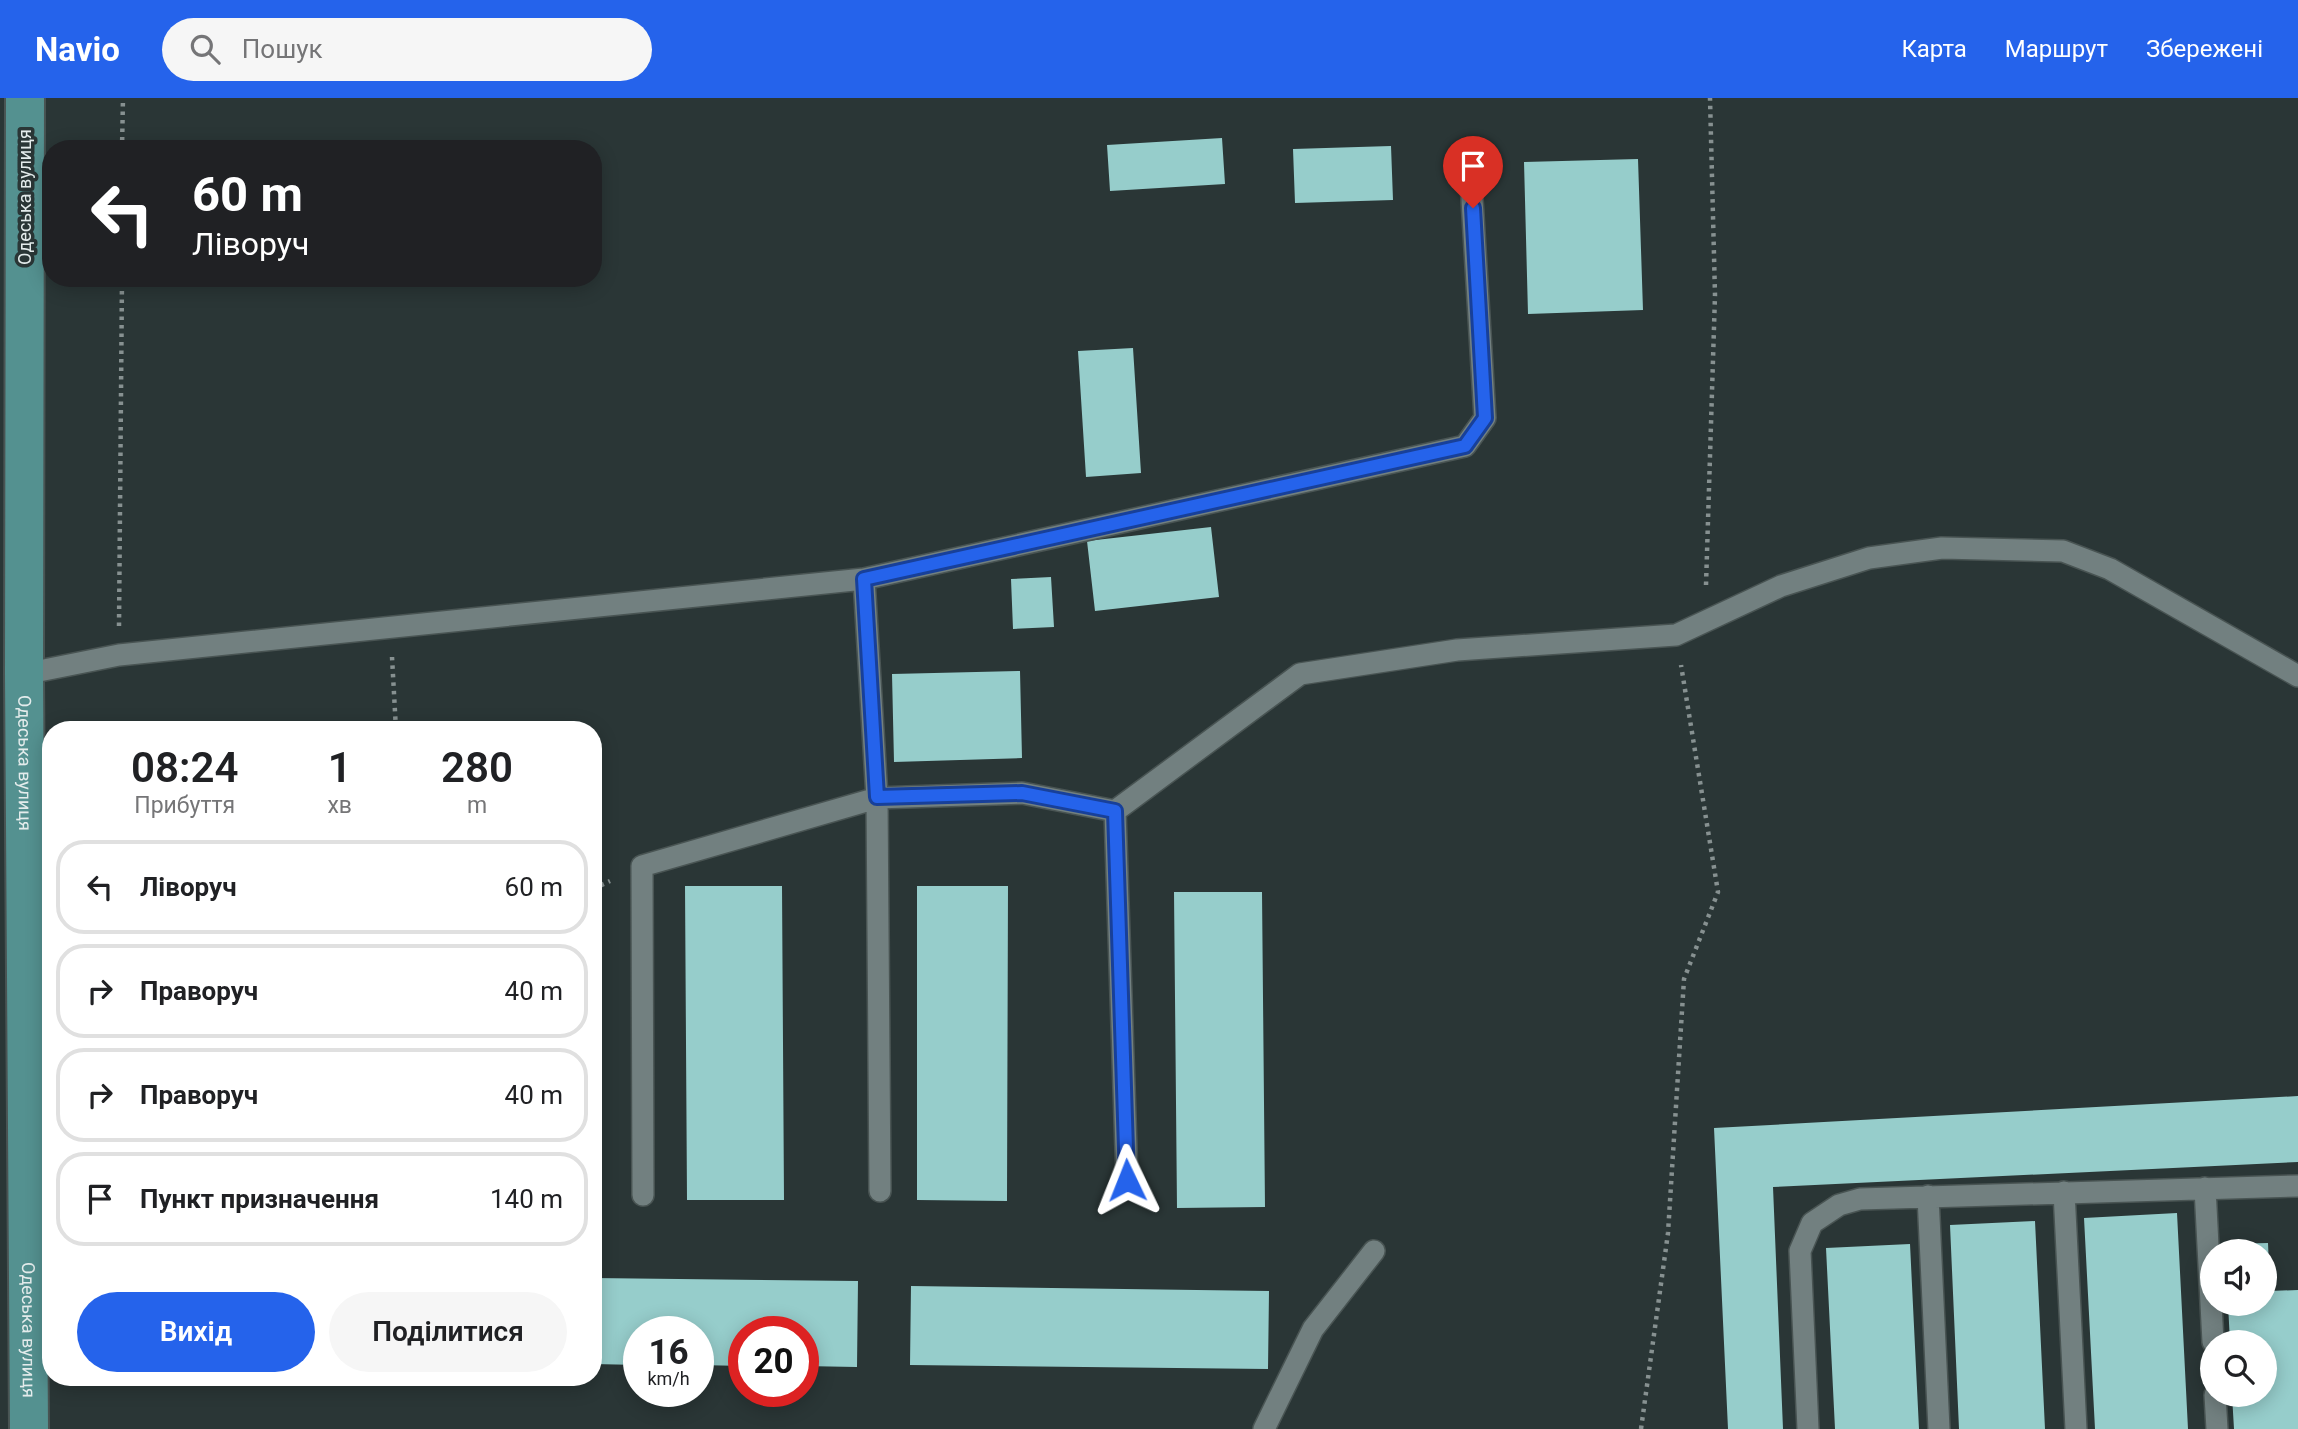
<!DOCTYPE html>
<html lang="uk">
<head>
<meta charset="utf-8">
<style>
	:root { --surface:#fff; --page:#f6f6f6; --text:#202124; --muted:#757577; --line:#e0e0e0; --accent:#2563eb }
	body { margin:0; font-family:Roboto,sans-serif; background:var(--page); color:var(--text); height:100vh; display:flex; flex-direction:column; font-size:26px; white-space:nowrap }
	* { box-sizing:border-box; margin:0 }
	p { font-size:23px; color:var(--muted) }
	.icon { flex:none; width:38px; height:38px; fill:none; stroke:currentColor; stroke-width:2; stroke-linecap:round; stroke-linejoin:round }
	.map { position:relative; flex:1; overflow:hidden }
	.sheet { position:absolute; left:42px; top:623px; width:560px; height:665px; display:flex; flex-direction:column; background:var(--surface); border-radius:28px; box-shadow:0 4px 18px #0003 }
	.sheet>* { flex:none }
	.banner { position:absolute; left:42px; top:42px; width:560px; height:147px; border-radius:28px; box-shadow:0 4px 18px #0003; background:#202124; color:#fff; overflow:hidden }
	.controls { position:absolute; left:2200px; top:1141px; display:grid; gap:14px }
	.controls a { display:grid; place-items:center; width:77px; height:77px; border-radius:50%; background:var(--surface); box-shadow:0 4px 18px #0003; font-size:35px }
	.speed { position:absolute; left:623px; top:1218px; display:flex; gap:14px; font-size:35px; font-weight:700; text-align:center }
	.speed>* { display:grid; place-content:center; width:91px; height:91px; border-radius:50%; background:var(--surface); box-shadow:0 4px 18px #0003; line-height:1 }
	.speed small { font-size:18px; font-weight:400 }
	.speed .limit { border:10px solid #d22; background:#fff; color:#111 }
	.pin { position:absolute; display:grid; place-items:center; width:60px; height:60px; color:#fff; margin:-72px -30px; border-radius:50% 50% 50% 0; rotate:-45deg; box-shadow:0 0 7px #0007 }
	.pin .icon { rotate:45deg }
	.me { position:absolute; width:77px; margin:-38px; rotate:358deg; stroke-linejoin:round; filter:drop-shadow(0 0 5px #0008) }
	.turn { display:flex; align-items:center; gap:24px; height:147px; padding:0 35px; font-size:32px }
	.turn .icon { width:91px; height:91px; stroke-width:2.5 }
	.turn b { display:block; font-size:49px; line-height:60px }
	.eta { display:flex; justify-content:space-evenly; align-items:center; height:119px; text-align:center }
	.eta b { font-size:42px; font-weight:600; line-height:49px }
	.cta { display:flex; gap:14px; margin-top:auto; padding:14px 35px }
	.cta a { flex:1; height:80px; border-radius:42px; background:var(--accent); color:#fff; font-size:28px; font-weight:600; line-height:80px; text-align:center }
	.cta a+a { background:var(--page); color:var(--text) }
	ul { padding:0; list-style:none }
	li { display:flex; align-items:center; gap:21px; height:94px; margin:0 14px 10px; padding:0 21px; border:4px solid var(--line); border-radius:28px }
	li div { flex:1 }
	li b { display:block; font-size:26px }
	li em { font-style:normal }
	header { display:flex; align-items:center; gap:42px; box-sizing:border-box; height:98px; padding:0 35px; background:var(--accent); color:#fff }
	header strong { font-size:33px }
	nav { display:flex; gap:38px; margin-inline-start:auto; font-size:24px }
	.search { width:490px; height:63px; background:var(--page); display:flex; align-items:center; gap:18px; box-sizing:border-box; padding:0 24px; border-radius:38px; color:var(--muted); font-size:26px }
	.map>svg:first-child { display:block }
	.building { fill:#96cdcb }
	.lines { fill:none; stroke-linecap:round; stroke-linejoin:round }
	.lane-casing { stroke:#495453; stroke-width:24 }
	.primary-casing { stroke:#495453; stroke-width:42 }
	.path { stroke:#879191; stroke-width:4.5; stroke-dasharray:3.5 5; stroke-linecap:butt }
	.lane { stroke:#728080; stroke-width:21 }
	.primary { stroke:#549190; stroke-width:38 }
	.route-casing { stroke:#184099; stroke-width:18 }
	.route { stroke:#2563eb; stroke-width:12 }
	.labels { text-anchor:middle; stroke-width:7; stroke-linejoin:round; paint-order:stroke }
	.street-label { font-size:18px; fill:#e4ecec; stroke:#2a3636 }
</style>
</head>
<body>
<header>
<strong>Navio</strong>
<div class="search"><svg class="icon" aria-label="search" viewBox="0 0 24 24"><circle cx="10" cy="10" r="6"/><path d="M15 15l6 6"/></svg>Пошук</div>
<nav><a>Карта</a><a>Маршрут</a><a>Збережені</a></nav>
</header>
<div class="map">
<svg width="2298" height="1331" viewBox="0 0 2298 1331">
	<rect width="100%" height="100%" fill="#2a3636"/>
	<path class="building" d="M1222,40L1225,86L1110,93L1107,47Z
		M1391,48L1393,102L1295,105L1293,51Z
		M1638,61L1643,212L1528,216L1524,64Z
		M1133,250L1141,375L1086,379L1078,253Z
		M1211,429L1219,499L1095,513L1087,443Z
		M1051,479L1054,529L1013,531L1011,481Z
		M1020,573L1022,660L894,664L892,576Z
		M685,788H782L784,1102H687Z
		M917,788H1008L1007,1103L917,1102Z
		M1174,794H1262L1265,1109L1177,1110Z
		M2298,998V1064L1773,1089L1783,1331H1728L1714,1030Z
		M2177,1115L2188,1331H2095L2084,1120Z
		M2035,1123L2045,1331H1959L1950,1127Z
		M2268,1145L2270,1193L2298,1192V1331H2234L2232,1297H2264V1244H2230L2228,1206H2264V1153H2226L2225,1146Z
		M1910,1146L1919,1331H1835L1826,1150Z
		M593,1180L858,1183L857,1269L803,1268V1234H744V1268L698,1267V1234H639V1267L593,1266Z
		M911,1188L1269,1193L1268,1271L910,1267Z"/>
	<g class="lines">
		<g class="lane-casing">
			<path id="lane" d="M864,481L877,700L880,1093
				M24,576L119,557L864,481L1465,348L1485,320L1471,84
				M1115,713L1300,576L1457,552L1676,537L1781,488L1869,460L1942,450L2063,453L2110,471L2298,578
				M2205,1090L2213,1244
				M2064,1094L2076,1331
				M643,1097L642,768L877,700L1022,695L1115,713L1127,1082
				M1928,1098L1939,1331
				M2215,1297L2217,1331
				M1264,1331L1313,1231L1374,1153
				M1808,1331L1800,1153L1812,1125L1839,1107L1860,1101L2298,1088"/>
		</g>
		<g class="primary-casing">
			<g id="primary">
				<path id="s1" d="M25,0L24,576L29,1331"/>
			</g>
		</g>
		<path class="path" d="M122,51L123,0
			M1706,487L1715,197L1710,0
			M119,528L122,180
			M392,559L396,632
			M593,791L610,783
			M1641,1331L1668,1135L1684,881L1718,794L1681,567"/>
		<use href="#lane" class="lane"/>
		<use href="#primary" class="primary"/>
	</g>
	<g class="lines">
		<g class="route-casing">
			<path id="route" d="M1127,1082L1115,713L1022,695L877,699L864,481L1465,348L1485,320L1473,110"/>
		</g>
		<use href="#route" class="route"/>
	</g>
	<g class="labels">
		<g class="street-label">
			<text transform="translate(25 99) rotate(-90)" y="6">Одеська вулиця</text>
			<text dy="6" stroke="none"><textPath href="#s1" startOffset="665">Одеська вулиця</textPath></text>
			<text dy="6" stroke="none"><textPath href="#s1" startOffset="1232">Одеська вулиця</textPath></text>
		</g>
	</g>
</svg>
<div class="controls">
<a><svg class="icon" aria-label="sound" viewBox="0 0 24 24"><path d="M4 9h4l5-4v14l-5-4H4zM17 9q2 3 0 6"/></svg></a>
<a><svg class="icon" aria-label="search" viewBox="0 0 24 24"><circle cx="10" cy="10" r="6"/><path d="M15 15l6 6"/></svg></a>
</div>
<div class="speed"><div>16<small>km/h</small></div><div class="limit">20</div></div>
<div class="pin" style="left:1473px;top:110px;background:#d93025"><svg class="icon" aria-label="arrive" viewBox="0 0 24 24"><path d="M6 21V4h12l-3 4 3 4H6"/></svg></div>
<svg class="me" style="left:1127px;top:1082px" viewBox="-20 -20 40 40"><path d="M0-17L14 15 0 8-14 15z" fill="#2563eb" stroke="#fff" stroke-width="4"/></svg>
<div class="banner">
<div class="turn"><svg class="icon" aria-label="left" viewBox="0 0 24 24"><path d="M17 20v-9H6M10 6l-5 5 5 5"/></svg><div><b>60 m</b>Ліворуч</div></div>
</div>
<section class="sheet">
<div class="eta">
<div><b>08:24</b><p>Прибуття</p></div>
<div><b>1</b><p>хв</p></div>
<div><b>280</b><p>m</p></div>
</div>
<ul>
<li><svg class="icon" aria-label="left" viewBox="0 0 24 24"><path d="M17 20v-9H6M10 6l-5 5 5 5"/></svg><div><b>Ліворуч</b></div><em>60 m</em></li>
<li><svg class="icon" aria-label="right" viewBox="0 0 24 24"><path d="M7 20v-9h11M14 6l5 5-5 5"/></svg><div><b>Праворуч</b></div><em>40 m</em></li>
<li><svg class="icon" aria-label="right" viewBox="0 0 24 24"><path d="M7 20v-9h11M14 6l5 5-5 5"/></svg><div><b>Праворуч</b></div><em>40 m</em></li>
<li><svg class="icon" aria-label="arrive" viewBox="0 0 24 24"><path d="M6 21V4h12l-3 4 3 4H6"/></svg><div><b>Пункт призначення</b></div><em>140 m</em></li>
</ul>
<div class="cta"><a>Вихід</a><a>Поділитися</a></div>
</section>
</div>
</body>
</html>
